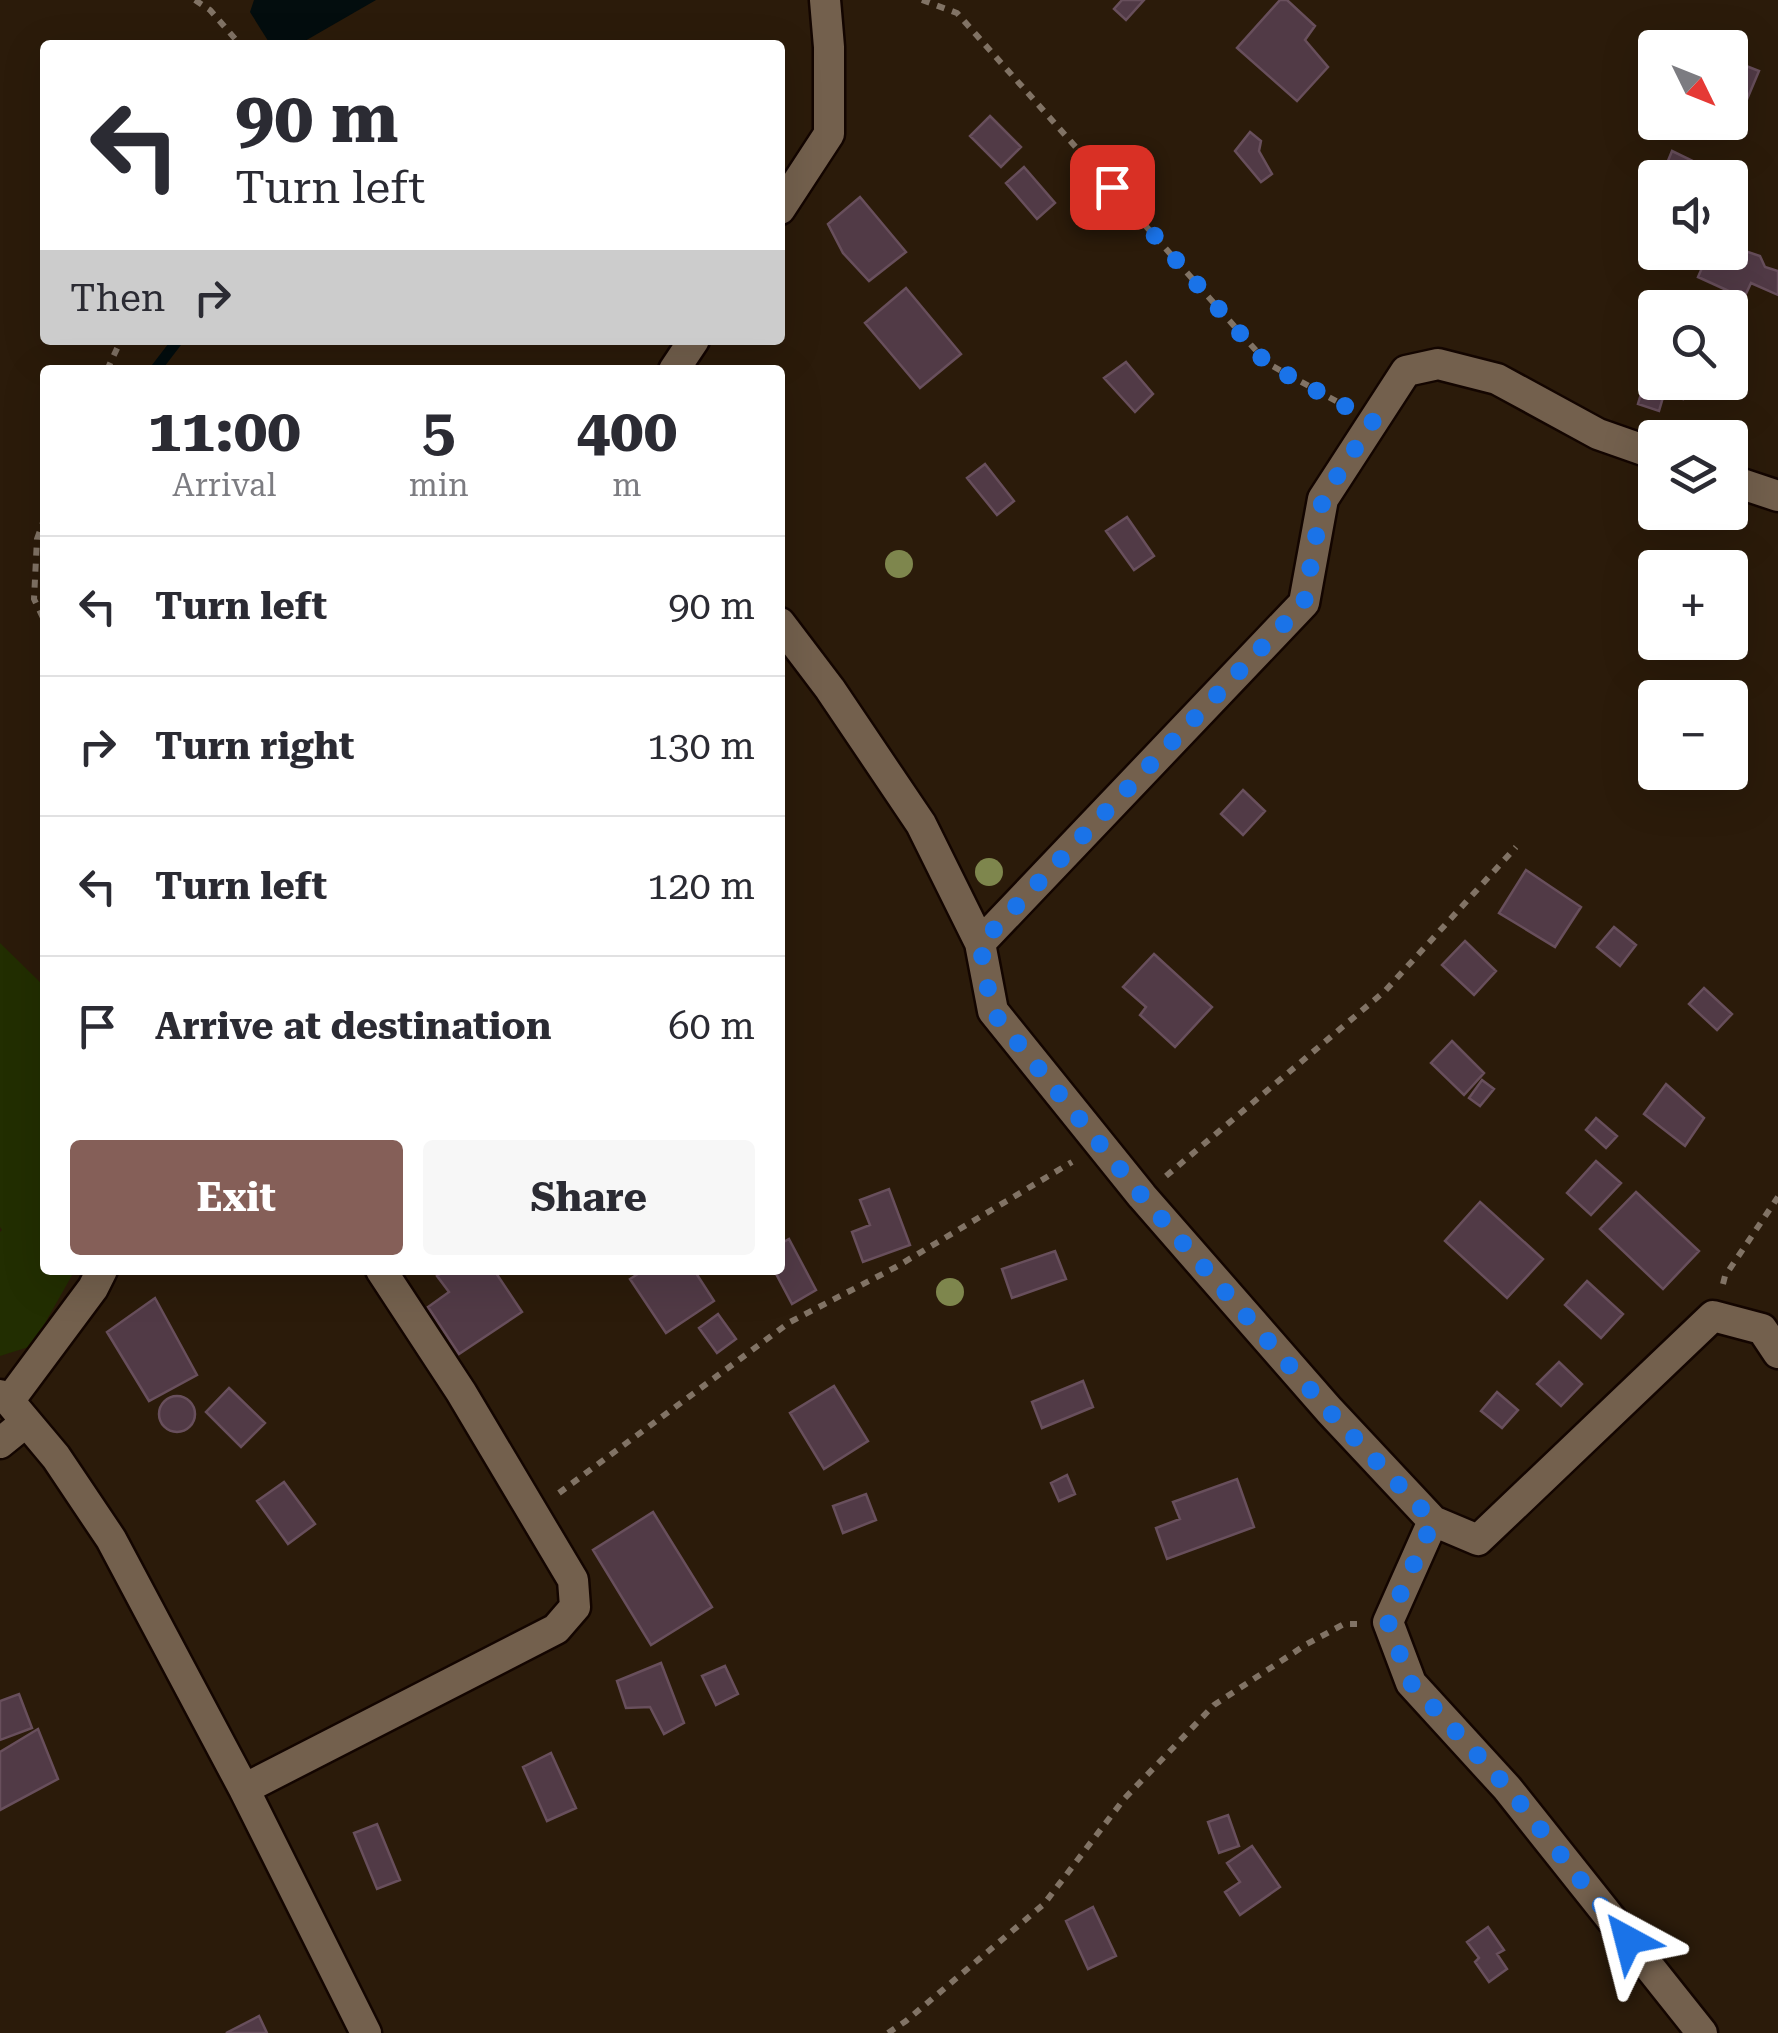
<!DOCTYPE html>
<html lang="en">
<head>
<meta charset="utf-8">
<style>
	:root { --surface:#fff; --page:#f7f7f7; --text:#2b2b33; --muted:#7c7c81; --line:#e1e1e2; --accent:#855f58 }
	body { margin:0; font-family:"Roboto Serif",serif; background:var(--page); color:var(--text); height:100vh; display:flex; flex-direction:column; font-size:38px; white-space:nowrap }
	* { box-sizing:border-box; margin:0 }
	p { font-size:32px; color:var(--muted) }
	.icon { flex:none; width:55px; height:55px; fill:none; stroke:currentColor; stroke-width:2; stroke-linecap:round; stroke-linejoin:round }
	.map { position:relative; flex:1; overflow:hidden }
	.sheet { position:absolute; left:40px; top:365px; width:745px; height:910px; display:flex; flex-direction:column; background:var(--surface); border-radius:10px; box-shadow:0 10px 40px #0002 }
	.sheet>* { flex:none }
	.guide { position:absolute; left:40px; top:40px; width:745px; height:305px; border-radius:10px; box-shadow:0 10px 40px #0002; background:#fff; color:var(--text); overflow:hidden }
	.needle { width:65px; rotate:133deg }
	.buttons { position:absolute; left:1638px; top:30px; display:grid; gap:20px }
	.buttons a { display:grid; place-items:center; width:110px; height:110px; border-radius:10px; background:var(--surface); box-shadow:0 10px 40px #0002; font-size:50px }
	.pin { position:absolute; display:grid; place-items:center; width:85px; height:85px; color:#fff; margin:-42px; border-radius:20px; box-shadow:0 5px 15px #0006 }
	.me { position:absolute; width:110px; margin:-55px; rotate:322deg; stroke-linejoin:round; filter:drop-shadow(0 0 8px #0008) }
	.turn { display:flex; align-items:center; gap:35px; height:210px; padding:0 30px; font-size:45px }
	.turn .icon { width:130px; height:130px; stroke-width:2.5 }
	.turn b { display:block; font-size:70px; line-height:85px }
	.then { display:flex; align-items:center; height:95px; padding:0 30px; background:#0003; gap:20px; font-size:38px }
	.eta { display:flex; justify-content:space-evenly; align-items:center; height:170px; text-align:center }
	.eta b { font-size:60px; font-weight:700; line-height:70px }
	.cta { display:flex; gap:20px; margin-top:auto; padding:20px 30px }
	.cta a { flex:1; height:115px; border-radius:10px; background:var(--accent); color:#fff; font-size:40px; font-weight:700; line-height:115px; text-align:center }
	.cta a+a { background:var(--page); color:var(--text) }
	ul { padding:0; list-style:none }
	li { display:flex; align-items:center; gap:30px; height:140px; padding:0 30px; border-top:2px solid var(--line) }
	li div { flex:1 }
	li b { display:block; font-size:38px }
	li em { font-style:normal }
	.map>svg:first-child { display:block }
	.green { fill:#222e01 }
	.water { fill:#030d0e }
	.lines { fill:none; stroke-linecap:round; stroke-linejoin:round }
	.stream { stroke:#030d0e; stroke-width:11 }
	.building { fill:#513a46; stroke:#684f5c; stroke-width:2.5 }
	.minor-casing { stroke:#130500; stroke-width:35 }
	.path { stroke:#817365; stroke-width:6; stroke-dasharray:8 8; stroke-linecap:butt }
	.minor { stroke:#73604d; stroke-width:30 }
	.tree { fill:#7e864d }
	.route { stroke:#1a73e8; stroke-width:18; stroke-dasharray:0 32.4 }
</style>
</head>
<body>
<div class="map">
<svg width="1778" height="2033" viewBox="0 0 1778 2033">
	<rect width="100%" height="100%" fill="#2b1b0a"/>
	<path class="green" d="M0,943L45,987V1270H75L32,1346L0,1356V1232L2,1230L0,1227Z"/>
	<path class="water" d="M254,0H376L298,45L270,44L250,12Z"/>
	<g class="lines">
		<path class="stream" d="M155,370L178,340"/>
	</g>
	<path class="building" d="M1122,0H1144L1126,20L1114,9Z
		M1280,0H1287L1315,26L1305,40L1328,67L1297,101L1237,48Z
		M1731,60L1759,71L1737,123L1730,120Z
		M990,116L1021,147L1001,167L970,136Z
		M1250,132L1261,141L1259,151L1272,174L1261,182L1235,151Z
		M1672,151L1695,162L1687,178H1661Z
		M1024,167L1055,203L1037,219L1006,183Z
		M860,197L906,252L869,281L843,253L828,224Z
		M1730,246L1760,256L1765,267L1778,271V295L1751,283L1744,298L1698,277L1709,252H1730Z
		M906,288L961,354L920,388L865,323Z
		M1126,362L1153,394L1135,412L1104,378Z
		M1650,363L1655,364V382H1688L1683,399L1664,394L1659,411L1638,404Z
		M985,464L1014,501L997,515L967,478Z
		M1127,517L1154,556L1134,570L1106,531Z
		M1243,790L1265,811L1243,835L1221,814Z
		M1526,870L1581,907L1555,947L1499,913Z
		M1614,927L1636,945L1620,966L1597,947Z
		M1465,941L1496,971L1474,995L1442,965Z
		M1154,954L1212,1007L1175,1047L1140,1015L1146,1007L1123,987Z
		M1704,988L1732,1014L1717,1030L1689,1004Z
		M1452,1041L1484,1073L1464,1095L1431,1063Z
		M1482,1080L1494,1089L1480,1106L1469,1098Z
		M1666,1084L1704,1118L1685,1146L1644,1114Z
		M1596,1118L1617,1136L1606,1148L1586,1130Z
		M1596,1161L1621,1183L1591,1215L1567,1193Z
		M889,1189L910,1245L863,1262L852,1232L870,1225L860,1200Z
		M1636,1192L1699,1251L1663,1289L1600,1229Z
		M1480,1202L1543,1259L1507,1298L1445,1241Z
		M789,1239L816,1290L792,1304L774,1270H780V1244Z
		M1055,1251L1066,1279L1012,1298L1002,1269Z
		M446,1270H463L466,1273L471,1270H494L522,1312L459,1354L428,1307L449,1292L437,1276Z
		M644,1270H694L714,1301L666,1333L630,1279Z
		M1587,1281L1623,1314L1601,1338L1565,1305Z
		M155,1298L197,1375L149,1401L107,1332Z
		M718,1314L736,1339L717,1353L699,1328Z
		M1559,1362L1582,1384L1561,1406L1537,1384Z
		M1083,1381L1093,1407L1042,1428L1032,1402Z
		M834,1386L868,1441L824,1469L790,1413Z
		M229,1388L265,1423L241,1447L206,1412Z
		M1497,1392L1518,1410L1502,1428L1481,1411Z
		M159 1414a18 18 0 1 1 36 0a18 18 0 1 1-36 0Z
		M1067,1475L1075,1494L1059,1501L1051,1483Z
		M1237,1479L1254,1527L1167,1559L1156,1528L1180,1519L1173,1502Z
		M284,1482L315,1524L288,1544L257,1501Z
		M866,1494L876,1520L843,1533L833,1506Z
		M653,1512L712,1607L651,1645L593,1550Z
		M661,1663L684,1723L664,1734L650,1707L626,1708L617,1681Z
		M725,1666L738,1694L716,1705L702,1676Z
		M19,1694L32,1728L0,1740V1701Z
		M38,1729L58,1779L0,1810V1752Z
		M551,1753L576,1808L547,1821L523,1767Z
		M1228,1815L1239,1846L1219,1853L1208,1822Z
		M377,1824L400,1880L377,1889L354,1833Z
		M1252,1846L1280,1887L1240,1915L1225,1892L1240,1882L1227,1863Z
		M1093,1907L1116,1956L1088,1969L1066,1921Z
		M1488,1927L1504,1950L1497,1954L1507,1969L1489,1982L1475,1962L1479,1958L1467,1942Z
		M259,2016L267,2033H226Z"/>
	<g class="lines">
		<g class="minor-casing">
			<path id="minor" d="M780,209L829,134V47L825,0
				M674,370L694,340
				M1730,480L1778,496
				M780,623L830,689L921,824L980,943L993,1011L1142,1196L1329,1410L1433,1521L1478,1540L1713,1316L1762,1329L1778,1353
				M980,943L1304,603L1323,499L1406,371L1438,364L1497,379L1598,434L1655,454
				M0,1395L9,1401L56,1457L111,1539L244,1789L366,2033
				M9,1401L93,1288L102,1270
				M0,1443L26,1422
				M1433,1521L1388,1622L1411,1683L1507,1788L1702,2033
				M244,1789L556,1629L575,1607L573,1580L461,1392L381,1270"/>
		</g>
		<path class="path" d="M195,0L210,10L237,41L238,45
			M922,0L957,13L1267,363L1345,406
			M107,370L121,340
			M45,517L37,539L34,599L45,622
			M1166,1176L1385,991L1516,847
			M1723,1284L1725,1276L1778,1197
			M559,1493L790,1322L896,1267L1072,1162
			M888,2033L906,2021L1044,1904L1124,1799L1214,1705L1307,1644L1344,1624H1357"/>
		<use href="#minor" class="minor"/>
	</g>
	<g class="tree">
		<circle cx="899" cy="564" r="14"/>
		<circle cx="989" cy="872" r="14"/>
		<circle cx="950" cy="1292" r="14"/>
	</g>
	<g class="lines">
		<path class="route" d="M1112,187L1267,364L1373,421L1323,498L1304,603L980,944L992,1011L1142,1196L1328,1410L1433,1521L1388,1622L1410,1682L1508,1788L1628,1940"/>
	</g>
</svg>
<div class="buttons">
<a><svg class="needle" viewBox="-14 -14 28 28"><path d="M0-13l5 13h-10z" fill="#e53935"/><path d="M0 13l5-13h-10z" fill="#7c7c81"/></svg></a>
<a><svg class="icon" aria-label="sound" viewBox="0 0 24 24"><path d="M4 9h4l5-4v14l-5-4H4zM17 9q2 3 0 6"/></svg></a>
<a><svg class="icon" aria-label="search" viewBox="0 0 24 24"><circle cx="10" cy="10" r="6"/><path d="M15 15l6 6"/></svg></a>
<a><svg class="icon" aria-label="layers" viewBox="0 0 24 24"><path d="M12 4l9 5-9 5-9-5zM3 14l9 5 9-5"/></svg></a>
<a>+</a>
<a>−</a>
</div>
<div class="pin" style="left:1112px;top:187px;background:#d93025"><svg class="icon" aria-label="arrive" viewBox="0 0 24 24"><path d="M6 21V4h12l-3 4 3 4H6"/></svg></div>
<svg class="me" style="left:1628px;top:1940px" viewBox="-20 -20 40 40"><path d="M0-17L14 15 0 8-14 15z" fill="#1a73e8" stroke="#fff" stroke-width="4"/></svg>
<div class="guide">
<div class="turn"><svg class="icon" aria-label="left" viewBox="0 0 24 24"><path d="M17 20v-9H6M10 6l-5 5 5 5"/></svg><div><b>90 m</b>Turn left</div></div>
<div class="then">Then<svg class="icon" aria-label="right" viewBox="0 0 24 24"><path d="M7 20v-9h11M14 6l5 5-5 5"/></svg></div>
</div>
<section class="sheet">
<div class="eta">
<div><b>11:00</b><p>Arrival</p></div>
<div><b>5</b><p>min</p></div>
<div><b>400</b><p>m</p></div>
</div>
<ul>
<li><svg class="icon" aria-label="left" viewBox="0 0 24 24"><path d="M17 20v-9H6M10 6l-5 5 5 5"/></svg><div><b>Turn left</b></div><em>90 m</em></li>
<li><svg class="icon" aria-label="right" viewBox="0 0 24 24"><path d="M7 20v-9h11M14 6l5 5-5 5"/></svg><div><b>Turn right</b></div><em>130 m</em></li>
<li><svg class="icon" aria-label="left" viewBox="0 0 24 24"><path d="M17 20v-9H6M10 6l-5 5 5 5"/></svg><div><b>Turn left</b></div><em>120 m</em></li>
<li><svg class="icon" aria-label="arrive" viewBox="0 0 24 24"><path d="M6 21V4h12l-3 4 3 4H6"/></svg><div><b>Arrive at destination</b></div><em>60 m</em></li>
</ul>
<div class="cta"><a>Exit</a><a>Share</a></div>
</section>
</div>
</body>
</html>
